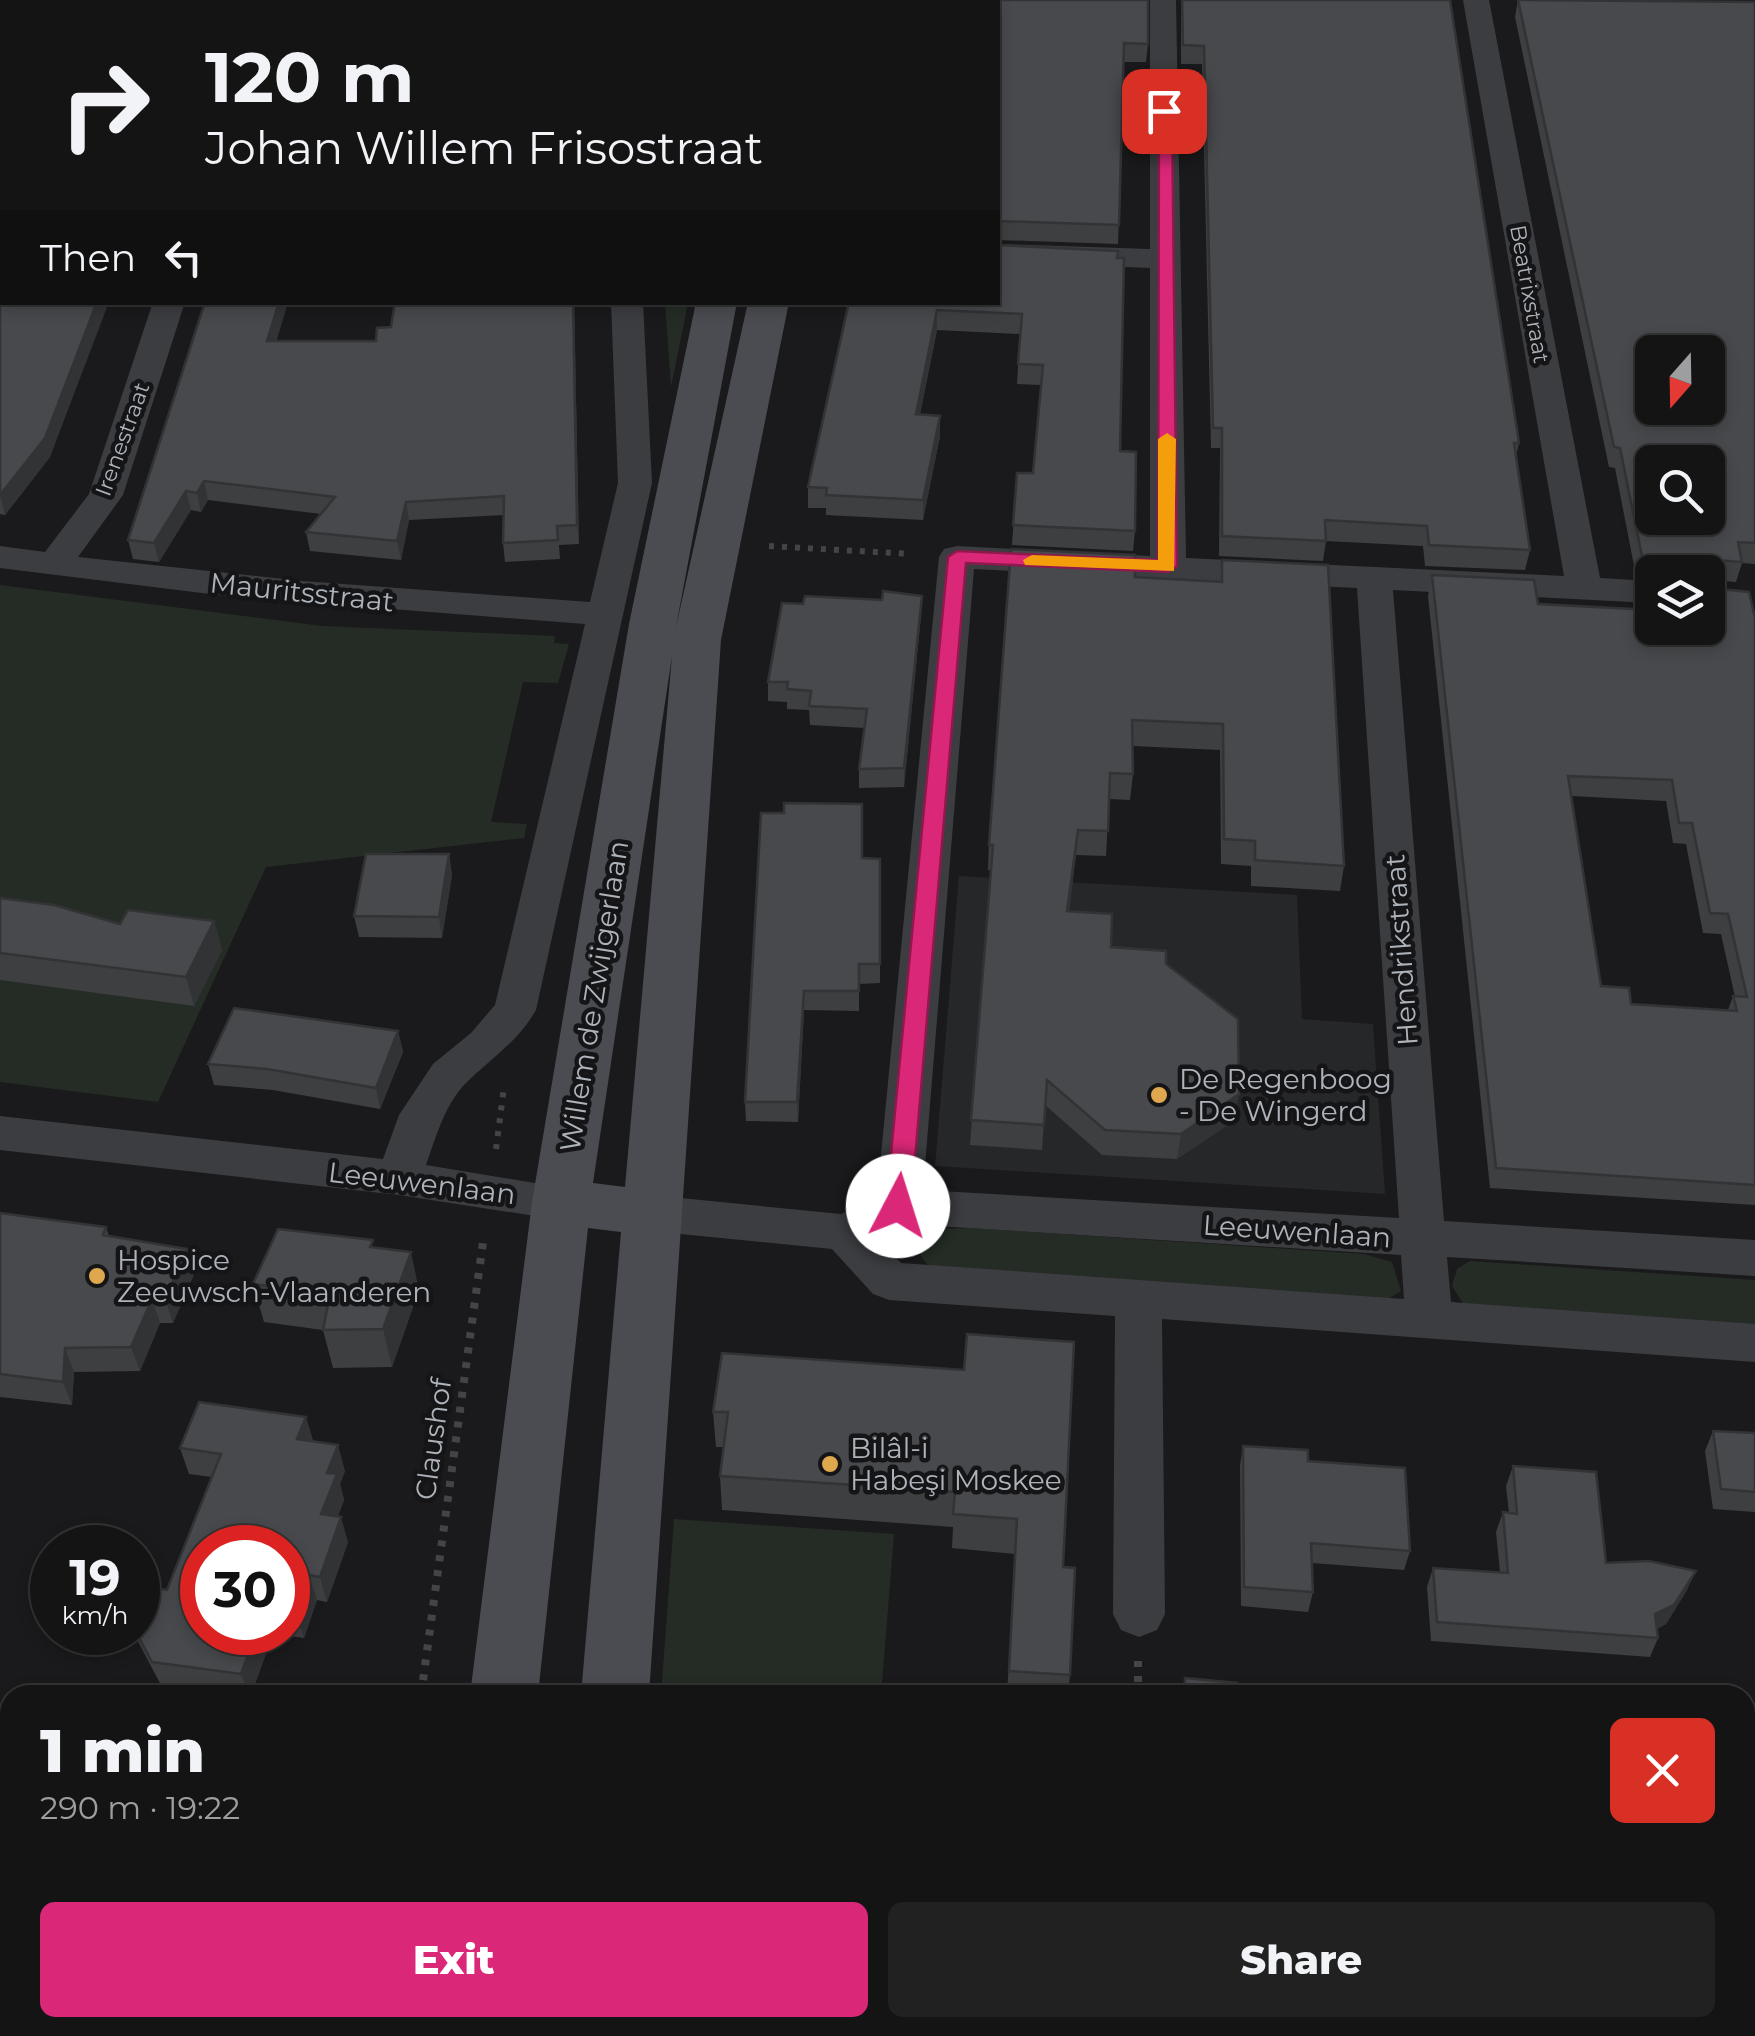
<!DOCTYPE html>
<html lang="en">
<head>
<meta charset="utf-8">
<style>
	:root { --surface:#141415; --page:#212122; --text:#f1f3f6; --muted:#9d9ea0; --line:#333334; --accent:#db2777 }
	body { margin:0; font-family:Montserrat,sans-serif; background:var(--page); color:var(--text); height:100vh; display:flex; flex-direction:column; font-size:38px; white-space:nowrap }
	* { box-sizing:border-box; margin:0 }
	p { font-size:32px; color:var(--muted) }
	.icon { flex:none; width:55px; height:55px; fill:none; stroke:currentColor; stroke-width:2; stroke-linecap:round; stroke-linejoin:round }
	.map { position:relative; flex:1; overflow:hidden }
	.details { position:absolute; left:0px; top:1685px; width:1755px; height:352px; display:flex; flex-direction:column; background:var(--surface); border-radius:30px 30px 0 0; box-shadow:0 5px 15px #0003,0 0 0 2px var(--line) }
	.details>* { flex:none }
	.top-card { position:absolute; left:0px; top:0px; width:1000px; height:305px; box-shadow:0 5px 15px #0003,0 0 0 2px var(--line); background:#141415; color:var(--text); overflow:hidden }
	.needle { width:65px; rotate:200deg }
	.buttons { position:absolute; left:1635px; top:335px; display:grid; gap:20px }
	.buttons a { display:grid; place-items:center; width:90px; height:90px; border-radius:15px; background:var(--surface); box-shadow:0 5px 15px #0003,0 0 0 2px var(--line); font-size:50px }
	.speed { position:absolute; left:30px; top:1525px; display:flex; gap:20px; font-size:50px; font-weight:700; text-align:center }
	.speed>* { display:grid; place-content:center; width:130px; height:130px; border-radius:50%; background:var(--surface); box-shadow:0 5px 15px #0003,0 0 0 2px var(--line); line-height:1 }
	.speed small { font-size:25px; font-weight:400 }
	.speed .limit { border:15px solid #d22; background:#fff; color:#111 }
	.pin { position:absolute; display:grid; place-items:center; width:85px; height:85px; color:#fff; margin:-42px; border-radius:20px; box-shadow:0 5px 15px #0006 }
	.me { position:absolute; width:110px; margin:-55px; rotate:5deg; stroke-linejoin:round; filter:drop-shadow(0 0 8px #0008) }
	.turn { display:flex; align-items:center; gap:35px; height:210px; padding:0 40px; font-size:45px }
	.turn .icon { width:130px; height:130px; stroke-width:2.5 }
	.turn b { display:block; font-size:70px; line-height:85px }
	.then { display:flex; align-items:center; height:95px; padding:0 40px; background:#0003; gap:20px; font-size:38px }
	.round { display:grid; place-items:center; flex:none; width:105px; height:105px; border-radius:15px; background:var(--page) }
	.overview { display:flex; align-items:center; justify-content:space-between; height:170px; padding:0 40px }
	h1 { font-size:60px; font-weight:800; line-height:75px }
	.primary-button { display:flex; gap:20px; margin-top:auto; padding:20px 40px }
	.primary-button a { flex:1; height:115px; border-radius:15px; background:var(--accent); color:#fff; font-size:40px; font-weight:800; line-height:115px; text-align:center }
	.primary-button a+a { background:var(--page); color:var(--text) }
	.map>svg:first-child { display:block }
	.built { fill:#262729 }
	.green { fill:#252c25 }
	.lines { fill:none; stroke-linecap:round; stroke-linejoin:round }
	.path-far1 { stroke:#424448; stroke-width:6; stroke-dasharray:5 8; stroke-linecap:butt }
	.path { stroke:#424448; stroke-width:8; stroke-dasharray:6 9; stroke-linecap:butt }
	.street { fill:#3c3d41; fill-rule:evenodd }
	.secondary { fill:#4a4c51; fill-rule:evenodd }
	.wall { fill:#3d3f41; fill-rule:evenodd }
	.shaded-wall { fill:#323335 }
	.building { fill:#47494c; stroke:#323335; stroke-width:2.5; fill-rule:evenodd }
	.route { fill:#db2777; stroke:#8e194d; stroke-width:2.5 }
	.slow { fill:#f59e0b }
	.poi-dot { fill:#dfa84f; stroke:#151517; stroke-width:4 }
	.labels { text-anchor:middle; stroke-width:9; stroke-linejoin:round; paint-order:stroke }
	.far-street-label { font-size:22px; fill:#aeb3ba; stroke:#151517 }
	.street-label { font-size:28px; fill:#aeb3ba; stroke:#151517 }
	.poi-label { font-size:28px; fill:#aeb3ba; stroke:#151517; text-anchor:start }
</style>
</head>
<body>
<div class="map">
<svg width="1755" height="2036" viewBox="0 0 1755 2036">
	<rect width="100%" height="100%" fill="#1a1a1c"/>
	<path class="built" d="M959,876L1297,895L1302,1019L1373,1024L1385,1194L935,1166Z"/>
	<path class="green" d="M665,303H688L671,387Z
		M0,585L322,626L555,636L554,643L569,644L558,683L523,682L491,822L527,824L524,838L266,867L158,1102L0,1082Z
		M971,1228L1364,1254L1392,1262L1401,1291L1385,1301L932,1268C919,1258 916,1250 922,1234L934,1229Z
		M1470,1261L1755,1280V1331L1464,1305L1452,1286L1457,1269Z
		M674,1519L894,1534L881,1695H661Z"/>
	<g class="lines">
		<path class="path-far1" d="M769,546L911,554
			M496,1149L504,1087"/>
		<path class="path" d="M1138,1661V1695
			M421,1695L484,1235
			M377,2036L378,2028"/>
		<path class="street" d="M625,0H651V2H625Z
			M1150,0H1176L1186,558L1564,576L1463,0H1489L1600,578L1652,581V603L1393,590L1444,1221L1755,1240V1276L1447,1257L1451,1302L1755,1324V1362L1162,1319L1165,1614L1157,1630L1139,1637L1121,1630L1113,1614L1115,1316L889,1300L873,1294L832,1249L650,1231L634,1226L627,1213L634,1200L650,1195L841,1214L877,1196L939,557L944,549L957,546L1150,556V268L998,262V244L1150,249ZM974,569L1357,588L1399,1218L923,1190ZM904,1224L1401,1255L1404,1299L901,1263L877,1237Z
			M153,302H185L123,495L78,557L302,581L590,602L618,483L611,302H643L652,483L536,1010C518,1042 489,1060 464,1085C444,1107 436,1137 426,1165L577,1190L584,1202L577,1214L561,1220L399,1195L0,1150V1116L383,1159L399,1115L433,1064L471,1033L495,1005L585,624L226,596L0,568V546L45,552L89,494Z
			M1745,1952L1755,1953V2009L1745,2008Z
			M1233,2028H1291L1289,2036H1231Z"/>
		<path class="secondary" d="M761,0H795V2H761Z
			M815,0H849V2H815Z
			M696,302H737L676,627L748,302H789L721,640L649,1695H581L621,1232L588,1228L538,1695H470L532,1202L629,624ZM672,656L625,1187L593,1183Z
			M428,2028H502V2036H426Z
			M554,2028H628V2036H552Z"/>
	</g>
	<path class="wall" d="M0,0H206V2L50,457L5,515L0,514Z
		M1181,0H1450L1519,443L1516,456L1530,550L1525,570L1425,566L1423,546L1326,541L1323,561L1219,556L1220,448H1211L1202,64H1181Z
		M1518,0L1755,2V564L1742,563L1736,582L1711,580V588L1755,618V1205L1490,1188L1428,596L1432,575L1538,604L1644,610L1643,606L1649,586L1652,585V628L1708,572H1652V578L1636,576L1615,468L1609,467L1515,17ZM1572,796L1666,801L1673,843L1686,844L1703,933L1721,934L1735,997L1733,996L1728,1010L1631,1004L1601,986Z
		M998,2L1148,44L1146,62H1124L1118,244L998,240Z
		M998,245L1120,451L1135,531L1133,551L1012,545L1017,473H1033L1041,385L1017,384L1020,334L937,330L920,414L940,436L923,520L826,515V508H808V487L849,302Z
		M205,302H288L276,341H376L391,327L395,302H574L579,544L559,545L560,559L505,562L503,543L504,515L409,520L401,560L310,551L306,532L321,514L208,500L201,512L191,510L159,562L133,559L128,540Z
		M1222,560L1344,866L1340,891L1251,886V866L1221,864L1220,750L1133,746V774L1130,800L1109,799L1106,856L1076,855L1069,911L1111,947L1166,964L1235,1120L1177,1159L1102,1155L1045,1105L1042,1150L970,1145L991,870H988L989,845L1135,577L1220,582Z
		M921,615L904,787L859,788V769L864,728L810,725L809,710L787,709V702L768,701V682Z
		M449,854L452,875L442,938L359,937L354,916Z
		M862,858L880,859V983L859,984V1011L804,1010L798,1122L746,1121L745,1102Z
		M0,898L120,924L214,921L222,950L194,1006L0,980Z
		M398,1031L403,1052L380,1109L273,1090L214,1085L208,1064Z
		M0,1213L106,1227L109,1236L187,1249L195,1272L173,1323H160L140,1371L74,1372L72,1405L0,1397Z
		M375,1248L419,1290L392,1367L333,1368L323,1330L264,1322L253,1284Z
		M964,1370L1063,1567L1070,1675L1068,1695H1007L1015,1554L952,1548L953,1527L722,1510L720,1476L723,1447H716L713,1412Z
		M306,1417L313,1441L345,1471L340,1484L344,1500L338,1516L348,1542L327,1602L317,1600L304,1638L273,1634L251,1695H222L162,1687L133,1632H138L167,1590L212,1477L189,1474L180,1448ZM288,1548V1632H202Z
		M1713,1431L1755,1433V1512L1713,1509L1705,1451Z
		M1243,1446L1308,1461L1410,1551L1404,1570L1312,1563L1313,1592L1308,1612L1241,1606L1240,1465Z
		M1513,1466L1606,1563L1687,1590L1666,1624L1657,1629L1658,1638L1650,1657L1431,1641L1427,1587L1433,1568L1500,1572L1496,1532L1503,1512L1509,1513L1506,1486Z
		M1745,1737H1755V1883L1745,1882Z
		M187,2028H240L237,2036Z
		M1368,2028H1443L1475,2036H1366Z"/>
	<path class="shaded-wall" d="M97,302H109L50,457L5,515L0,495Z
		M279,302H288L271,360L267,341Z
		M573,302H574L579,544L577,525Z
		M937,310V330L916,434V414Z
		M940,416V436L923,520V500Z
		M204,481L208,500L201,512L197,493Z
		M186,491L191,510L159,562L154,543Z
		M406,502L409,520L401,560L397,541Z
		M922,596L921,615L904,787V768Z
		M1078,830L1076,855L1065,936L1067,911Z
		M449,854L452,875L442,938L439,917Z
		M214,921L222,950L194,1006L186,977Z
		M804,991V1010L798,1122L797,1102Z
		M398,1031L403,1052L380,1109L376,1088Z
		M1239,1094L1235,1120L1177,1159L1181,1134Z
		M187,1249L195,1272L173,1323L165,1299Z
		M411,1252L419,1290L392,1367L383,1329Z
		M152,1299L160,1323L140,1371L131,1347Z
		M65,1348L74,1372L72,1405L63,1382Z
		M306,1417L313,1443L297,1439Z
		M338,1445L345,1471L340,1484L344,1500L329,1540L321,1514L327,1473Z
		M341,1517L348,1542L327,1602L320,1577Z
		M1696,1571L1687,1590L1666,1624L1647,1633L1655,1614Z
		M309,1575L317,1600L304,1638L296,1613Z
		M256,1632L273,1634L251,1695H249L241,1674Z"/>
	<path class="building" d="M0,0H205L204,2H2V302H97L45,438L0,495Z
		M891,0H1148V44L1124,43L1119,225L999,221L998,222V2H891Z
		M1182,0H1450L1519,443H1514L1530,550L1429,545L1427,526L1325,520L1326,541L1222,536V428H1213L1204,46L1183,45Z
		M1518,0L1755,2V543L1738,542L1742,562L1714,560L1710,564L1711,588L1749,592L1755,618V1185L1496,1168L1432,575L1534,580L1538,604L1652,610V628H1708V572H1661L1660,558L1642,556L1620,448L1614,447ZM1652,352H1708V408H1652ZM1652,462H1708V518H1652ZM1568,776L1672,780L1679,823H1692L1710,913L1728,914L1747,997L1733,996L1737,1011L1631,1004L1629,988L1601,986Z
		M998,245L1118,251L1117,258H1124L1120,451L1136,452L1135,531L1013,525L1017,473H1033L1043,365L1018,364L1022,314L937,310L916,414L940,416L923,500L826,495L827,488L808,487L849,302H998Z
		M205,302H279L267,341H376L377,328L391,327L395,302H573L577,525L557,526L558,540L503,543L504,496L406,502L397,541L306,532L335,497L204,481L197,493L186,491L154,543L128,540Z
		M1011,549L1135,555V577L1222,582V560L1328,565L1344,866L1255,860V841L1224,839L1223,724L1132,720L1133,774L1110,773L1108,831L1078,830L1067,911L1112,914L1111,947L1166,951V964L1238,1019L1239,1094L1181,1134L1105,1130L1047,1080L1044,1125L971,1120L993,845H989Z
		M1652,585V603L1649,586Z
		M883,591L922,596L904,768L859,769L867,709L809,706L811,691L787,689L788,682H768L782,603L803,604L805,596L882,600Z
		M784,803L862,804V858L880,859V964H859V991H804L797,1102H745L761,813H784Z
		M366,854H449L439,917L354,916Z
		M0,898L54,905L120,924L128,910L214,921L186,977L0,953Z
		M234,1008L398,1031L376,1088L267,1069L208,1064Z
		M0,1213L106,1227L103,1235L187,1249L165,1299H152L131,1347L65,1348L63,1382L0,1374Z
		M278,1229L373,1240L370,1247L411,1252L383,1329L323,1330L330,1294L253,1284Z
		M967,1334L1074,1342L1063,1567L1075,1568L1070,1675L1009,1671L1017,1519L953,1514L955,1492L720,1476L728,1412H713L722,1353L964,1370Z
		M199,1402L306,1417L297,1439L338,1445L327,1473L337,1474L321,1514L341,1517L320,1577L309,1575L296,1613L288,1611V1548H202V1632H256L241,1674L152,1662L136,1632H138V1586L167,1590L221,1454L180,1448Z
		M1713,1431L1755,1433V1492L1721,1489Z
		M1243,1446L1308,1450V1461L1405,1468L1410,1551L1311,1543L1313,1592L1244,1587Z
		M1513,1466L1596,1472L1606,1563L1649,1561L1696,1571L1674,1605L1655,1614L1658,1638L1437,1622L1433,1568L1508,1573L1503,1512L1517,1514Z
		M1185,1678L1237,1683V1695H1184Z
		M1325,1692L1359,1695H1325Z
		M1745,1737H1755V1864L1745,1863Z
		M1372,2028H1443L1475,2032V2036H1372Z"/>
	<path class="route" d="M1159,108L1172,111L1177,566L1168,572L966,563L911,1206L907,1213H890L886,1206L948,557L957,551L1158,560Z"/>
	<path class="slow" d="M1167,433L1176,439L1174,571L1025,565L1023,560L1032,555L1158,560V439Z"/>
	<g class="poi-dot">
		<circle cx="1159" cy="1095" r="10"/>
		<circle cx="97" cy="1276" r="10"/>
		<circle cx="830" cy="1464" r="10"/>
	</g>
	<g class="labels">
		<g class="far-street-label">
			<text transform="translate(1530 294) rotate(80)" y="8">Beatrixstraat</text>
			<text transform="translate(122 439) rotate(-70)" y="8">Irenestraat</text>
		</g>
		<g class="street-label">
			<text transform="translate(302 592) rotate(6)" y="10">Mauritsstraat</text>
			<text transform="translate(1401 950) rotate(-94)" y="10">Hendrikstraat</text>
			<text transform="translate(594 996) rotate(-81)" y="10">Willem de Zwijgerlaan</text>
			<text transform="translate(422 1183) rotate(7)" y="10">Leeuwenlaan</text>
			<text transform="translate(1297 1231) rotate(4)" y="10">Leeuwenlaan</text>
			<text transform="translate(433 1439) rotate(-82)" y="10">Claushof</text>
		</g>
		<g class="poi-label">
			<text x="1179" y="1089">De Regenboog<tspan x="1179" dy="32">- De Wingerd</tspan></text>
			<text x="117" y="1270">Hospice<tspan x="117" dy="32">Zeeuwsch-Vlaanderen</tspan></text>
			<text x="850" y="1458">Bilâl-i<tspan x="850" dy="32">Habeşi Moskee</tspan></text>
		</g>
	</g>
</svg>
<div class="buttons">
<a><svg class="needle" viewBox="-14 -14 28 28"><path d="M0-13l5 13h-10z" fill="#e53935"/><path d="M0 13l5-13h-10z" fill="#9d9ea0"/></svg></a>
<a><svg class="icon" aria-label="search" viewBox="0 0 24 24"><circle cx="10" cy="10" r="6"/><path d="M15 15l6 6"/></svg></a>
<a><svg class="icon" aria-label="layers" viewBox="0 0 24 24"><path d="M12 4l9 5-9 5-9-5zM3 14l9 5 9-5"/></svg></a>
</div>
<div class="speed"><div>19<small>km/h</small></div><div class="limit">30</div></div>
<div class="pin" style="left:1164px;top:111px;background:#d93025"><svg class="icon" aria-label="arrive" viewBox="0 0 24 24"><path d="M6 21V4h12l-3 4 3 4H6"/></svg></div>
<svg class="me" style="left:898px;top:1206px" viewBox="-20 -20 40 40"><circle r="19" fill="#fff"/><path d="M0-13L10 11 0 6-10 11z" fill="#db2777"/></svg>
<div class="top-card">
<div class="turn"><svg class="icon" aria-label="right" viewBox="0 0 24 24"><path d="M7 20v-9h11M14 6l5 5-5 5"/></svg><div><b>120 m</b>Johan Willem Frisostraat</div></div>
<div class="then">Then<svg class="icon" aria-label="left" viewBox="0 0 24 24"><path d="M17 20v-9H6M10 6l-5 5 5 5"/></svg></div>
</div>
<section class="details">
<div class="overview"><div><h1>1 min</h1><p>290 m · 19:22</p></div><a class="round" style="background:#d93025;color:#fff"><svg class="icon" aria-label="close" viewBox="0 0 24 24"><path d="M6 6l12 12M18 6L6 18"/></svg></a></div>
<div class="primary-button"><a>Exit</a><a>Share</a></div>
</section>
</div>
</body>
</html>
